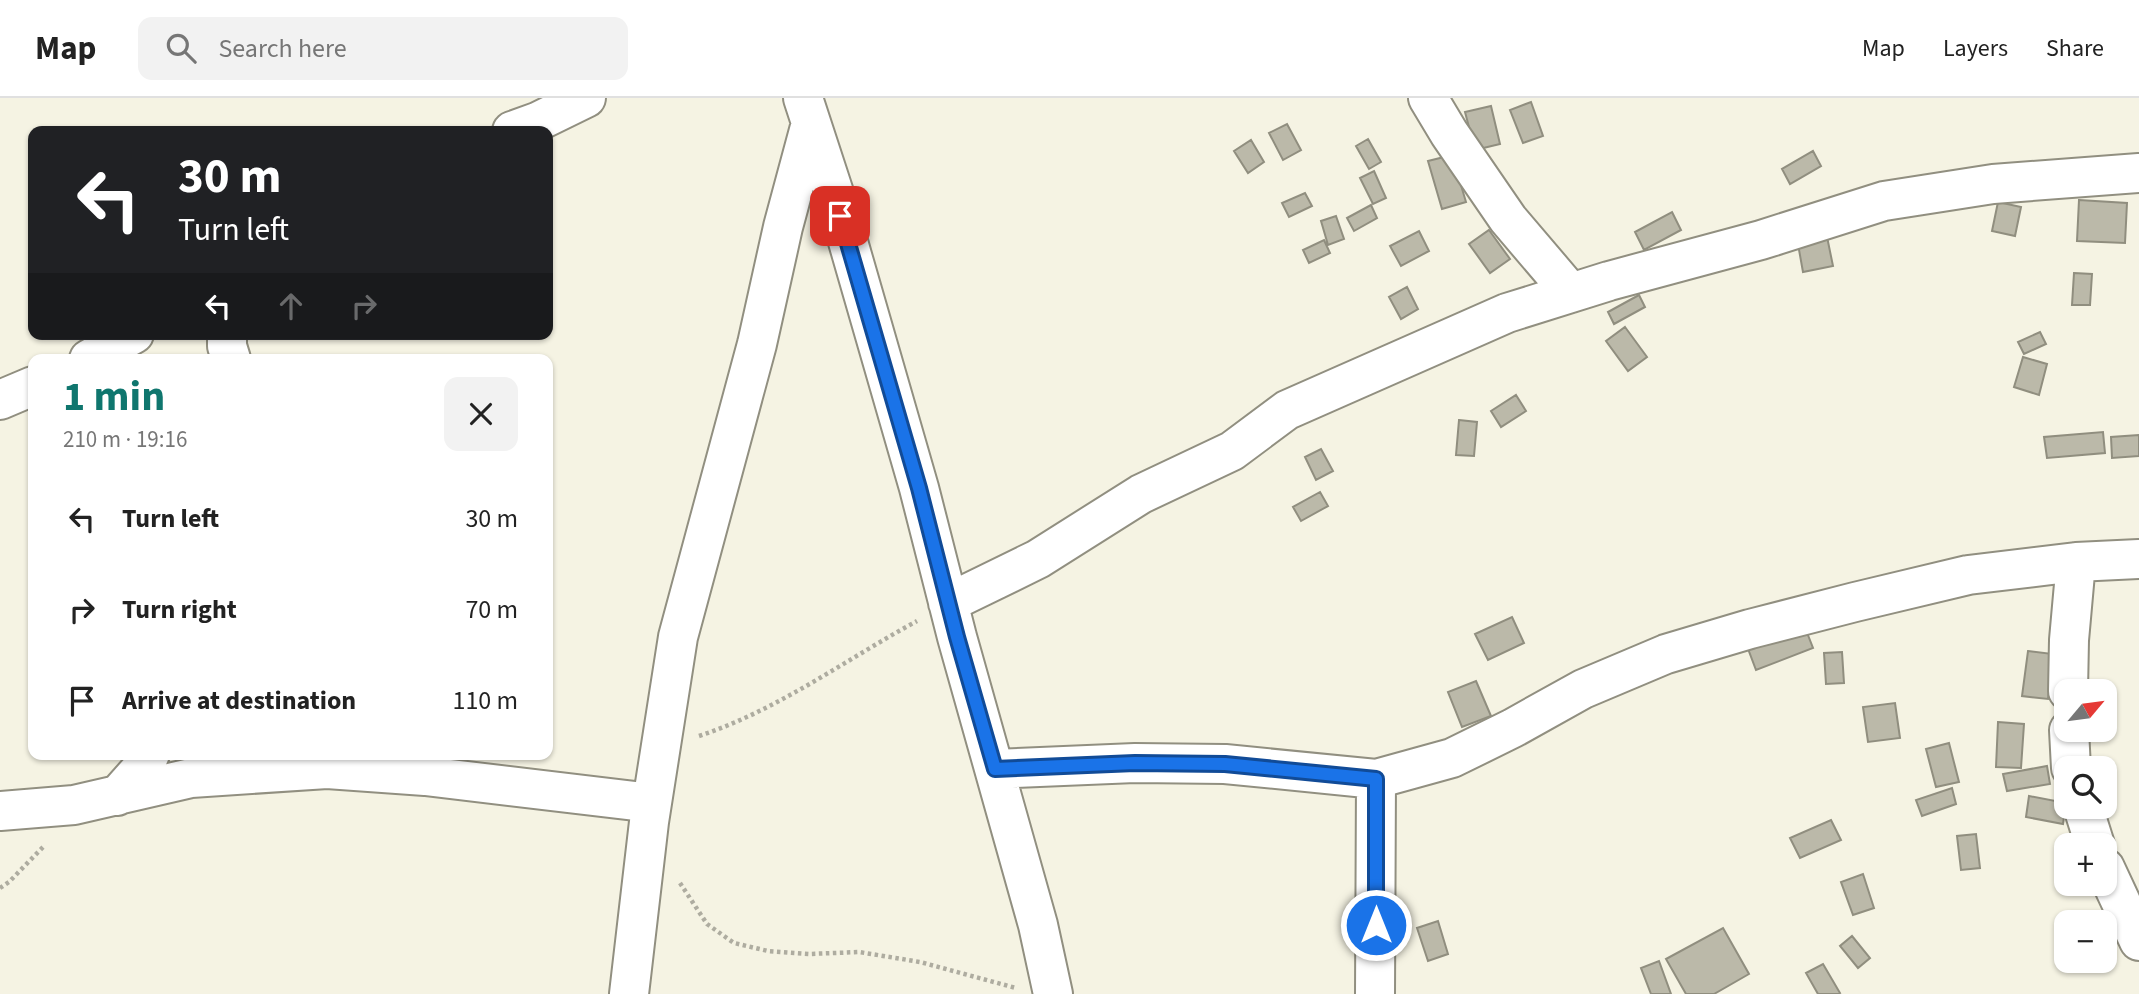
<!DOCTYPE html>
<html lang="en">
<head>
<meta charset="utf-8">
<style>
	:root { --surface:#fff; --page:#f2f2f2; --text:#222; --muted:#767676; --line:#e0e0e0; --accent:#0f766e }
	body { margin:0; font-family:"Source Sans 3",sans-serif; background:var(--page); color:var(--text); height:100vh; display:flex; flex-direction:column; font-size:26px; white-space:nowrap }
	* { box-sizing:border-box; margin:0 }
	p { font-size:23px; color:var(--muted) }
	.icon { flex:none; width:38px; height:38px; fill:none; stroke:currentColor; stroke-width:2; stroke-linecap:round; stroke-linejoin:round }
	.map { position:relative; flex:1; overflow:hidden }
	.sheet { position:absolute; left:28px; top:256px; width:525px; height:406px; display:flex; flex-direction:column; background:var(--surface); border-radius:14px; box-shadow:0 2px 5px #0004 }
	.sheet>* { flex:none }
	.guide { position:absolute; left:28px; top:28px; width:525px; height:214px; border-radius:14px; box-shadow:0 2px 5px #0004; background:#202124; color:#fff; overflow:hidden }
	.needle { width:46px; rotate:61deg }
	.tools { position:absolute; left:2054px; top:581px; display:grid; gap:14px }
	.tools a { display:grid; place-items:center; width:63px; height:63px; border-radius:14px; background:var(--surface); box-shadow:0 2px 5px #0004; font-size:35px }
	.pin { position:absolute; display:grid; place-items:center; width:60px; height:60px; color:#fff; margin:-30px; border-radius:14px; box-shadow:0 4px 10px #0006 }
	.me { position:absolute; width:77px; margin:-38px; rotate:0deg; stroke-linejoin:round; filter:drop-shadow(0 0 5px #0008) }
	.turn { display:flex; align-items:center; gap:24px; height:147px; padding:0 35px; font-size:32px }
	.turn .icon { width:91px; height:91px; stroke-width:2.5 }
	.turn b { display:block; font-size:49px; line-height:60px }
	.lanes { display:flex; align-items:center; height:66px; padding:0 35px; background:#0003; justify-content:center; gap:35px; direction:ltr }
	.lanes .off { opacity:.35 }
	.round { display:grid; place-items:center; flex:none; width:74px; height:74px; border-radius:14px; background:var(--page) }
	.summary { display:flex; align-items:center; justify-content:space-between; height:119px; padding:0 35px }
	h1 { font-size:42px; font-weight:700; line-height:52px; color:var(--accent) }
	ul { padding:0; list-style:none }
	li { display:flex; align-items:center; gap:21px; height:91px; padding:0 35px }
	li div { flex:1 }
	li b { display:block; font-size:26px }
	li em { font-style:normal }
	header { display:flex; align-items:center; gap:42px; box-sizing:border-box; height:98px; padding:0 35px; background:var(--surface); border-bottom:2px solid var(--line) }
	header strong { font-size:33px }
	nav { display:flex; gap:38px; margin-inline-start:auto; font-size:24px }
	.search { width:490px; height:63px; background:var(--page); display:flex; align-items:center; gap:18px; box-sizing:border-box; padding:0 24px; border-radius:14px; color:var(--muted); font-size:26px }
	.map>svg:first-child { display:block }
	.building { fill:#bbb9a9; stroke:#908e7f; stroke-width:2 }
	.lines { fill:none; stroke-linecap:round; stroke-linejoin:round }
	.street-casing { stroke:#918f80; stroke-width:42 }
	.path { stroke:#aeaca0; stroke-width:4.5; stroke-dasharray:3.5 3.5; stroke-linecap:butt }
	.street { stroke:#fff; stroke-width:38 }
	.route-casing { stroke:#114b97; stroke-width:18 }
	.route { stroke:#1a73e8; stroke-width:12 }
</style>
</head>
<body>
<header>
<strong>Map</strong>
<div class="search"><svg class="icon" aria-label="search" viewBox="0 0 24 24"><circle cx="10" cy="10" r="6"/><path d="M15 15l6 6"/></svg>Search here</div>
<nav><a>Map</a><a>Layers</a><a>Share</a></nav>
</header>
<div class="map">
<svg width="2139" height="896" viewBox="0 0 2139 896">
	<rect width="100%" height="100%" fill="#f5f3e3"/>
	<path class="building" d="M1531,4L1543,38L1523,45L1510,12Z
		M1491,8L1500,46L1475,52L1465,14Z
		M1287,26L1301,52L1283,62L1269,35Z
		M1368,41L1381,64L1369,71L1356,48Z
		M1251,42L1264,64L1248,75L1234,53Z
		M1813,53L1821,68L1790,86L1782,71Z
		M1452,57L1466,104L1442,111L1428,63Z
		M1374,73L1386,100L1373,106L1360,80Z
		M1305,95L1312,108L1289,119L1282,105Z
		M2079,102L2127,105L2125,145L2077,143Z
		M1998,104L2021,109L2015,138L1992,133Z
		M1371,107L1377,120L1354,133L1347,120Z
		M1672,114L1681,132L1644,152L1635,134Z
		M1336,118L1344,141L1328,147L1321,123Z
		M1825,129L1833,168L1803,174L1796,135Z
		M1489,132L1510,161L1490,175L1469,146Z
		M1419,133L1429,153L1401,168L1390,148Z
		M1324,142L1330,155L1309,165L1303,152Z
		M2074,175L2092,176L2090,207H2072Z
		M1407,189L1418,211L1401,221L1389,199Z
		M1639,197L1645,209L1614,226L1608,214Z
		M1625,229L1647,259L1628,273L1606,243Z
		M2040,234L2046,246L2024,256L2018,244Z
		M2023,259L2047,266L2039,297L2014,289Z
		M1516,297L1526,313L1501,329L1491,313Z
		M1459,322L1477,324L1474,358L1456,357Z
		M2103,334L2105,355L2047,360L2044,339Z
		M2139,337V358L2112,360L2111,339Z
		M1321,351L1333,373L1316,382L1305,359Z
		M1320,394L1328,408L1301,423L1293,409Z
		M1512,519L1524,545L1488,562L1475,536Z
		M1804,527L1813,550L1756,572L1747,548Z
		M2028,553L2053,556L2048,601L2022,598Z
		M1842,554L1844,585L1826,586L1824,555Z
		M1476,583L1491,618L1462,629L1448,594Z
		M1895,605L1900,640L1868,644L1863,609Z
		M1998,624L2024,626L2021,670L1996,669Z
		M1949,645L1959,684L1936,689L1926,651Z
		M2047,668L2050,686L2007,693L2003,676Z
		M1952,690L1956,706L1922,718L1916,702Z
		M2029,698L2066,705L2063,726L2026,719Z
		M1831,722L1841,742L1800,760L1790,740Z
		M1976,736L1980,770L1961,772L1957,738Z
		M1863,776L1874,810L1853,817L1841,784Z
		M1438,823L1448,856L1428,863L1417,830Z
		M1723,830L1749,876L1714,896H1686L1666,861Z
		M1852,838L1870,860L1858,870L1840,848Z
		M1659,863L1671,896H1651L1641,870Z
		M1823,866L1840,895L1838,896H1818L1806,875Z"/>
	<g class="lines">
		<g class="street-casing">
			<path id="street" d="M803,0L834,95L919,390L957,539L1038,827L1053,896
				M1428,0L1449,35L1508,121L1571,195
				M512,33L537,24L586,0
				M227,236V248L231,261
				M89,261L134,236
				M0,302L33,288
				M948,505L1038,461L1141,396L1232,353L1287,312L1507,215L1609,183L1761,142L1884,103L1993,86L2139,75
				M2068,593L2069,542L2076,464
				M2069,632L2071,670
				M995,671L1135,665L1225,666L1376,681L1452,660L1513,630L1583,591L1666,556L1750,531L1855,504L1968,477L2076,464L2139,461
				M117,698L141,671L150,656
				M2083,709L2095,747
				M0,713L74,707L191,680L327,671L425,678L652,705
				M2105,770L2139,843
				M629,896L649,724L678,539L757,246L783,129L811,25
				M1375,896L1376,681"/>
		</g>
		<path class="path" d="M699,638C778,612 845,562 917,523
			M680,785L707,826L734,845L768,853L809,856L859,854L920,864L1016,890
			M0,790L9,784L45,747"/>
		<use href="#street" class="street"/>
	</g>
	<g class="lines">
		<g class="route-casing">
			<path id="route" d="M840,118L919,390L957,539L995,671L1135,665L1225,666L1376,681V827"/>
		</g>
		<use href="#route" class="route"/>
	</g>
</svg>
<div class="tools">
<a><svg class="needle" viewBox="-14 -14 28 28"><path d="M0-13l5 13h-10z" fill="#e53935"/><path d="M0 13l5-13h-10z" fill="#767676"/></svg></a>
<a><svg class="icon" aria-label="search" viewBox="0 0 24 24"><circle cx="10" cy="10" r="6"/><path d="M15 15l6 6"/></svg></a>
<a>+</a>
<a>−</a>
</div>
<div class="pin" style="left:840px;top:118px;background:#d93025"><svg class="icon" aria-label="arrive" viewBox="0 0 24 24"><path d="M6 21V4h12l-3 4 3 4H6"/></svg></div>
<svg class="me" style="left:1376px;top:827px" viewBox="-20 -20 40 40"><circle r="17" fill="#1a73e8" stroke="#fff" stroke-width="3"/><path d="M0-11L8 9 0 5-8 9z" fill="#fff"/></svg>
<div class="guide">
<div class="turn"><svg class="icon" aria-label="left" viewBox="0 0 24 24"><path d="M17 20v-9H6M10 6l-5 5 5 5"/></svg><div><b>30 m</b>Turn left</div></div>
<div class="lanes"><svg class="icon" aria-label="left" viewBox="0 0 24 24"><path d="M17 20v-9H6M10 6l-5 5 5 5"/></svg><svg class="icon off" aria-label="ahead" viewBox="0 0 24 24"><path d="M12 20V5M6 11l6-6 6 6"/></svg><svg class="icon off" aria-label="right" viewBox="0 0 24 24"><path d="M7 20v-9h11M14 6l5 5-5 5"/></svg></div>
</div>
<section class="sheet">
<div class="summary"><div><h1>1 min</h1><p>210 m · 19:16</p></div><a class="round"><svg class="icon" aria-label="close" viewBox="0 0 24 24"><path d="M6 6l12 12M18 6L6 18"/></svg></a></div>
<ul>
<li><svg class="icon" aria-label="left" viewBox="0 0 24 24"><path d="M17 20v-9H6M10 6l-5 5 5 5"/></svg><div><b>Turn left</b></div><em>30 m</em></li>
<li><svg class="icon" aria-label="right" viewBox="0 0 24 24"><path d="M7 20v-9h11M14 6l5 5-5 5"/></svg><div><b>Turn right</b></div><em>70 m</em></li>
<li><svg class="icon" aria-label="arrive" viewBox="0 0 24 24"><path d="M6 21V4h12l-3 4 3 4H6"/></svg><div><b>Arrive at destination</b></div><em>110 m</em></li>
</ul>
</section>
</div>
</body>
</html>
